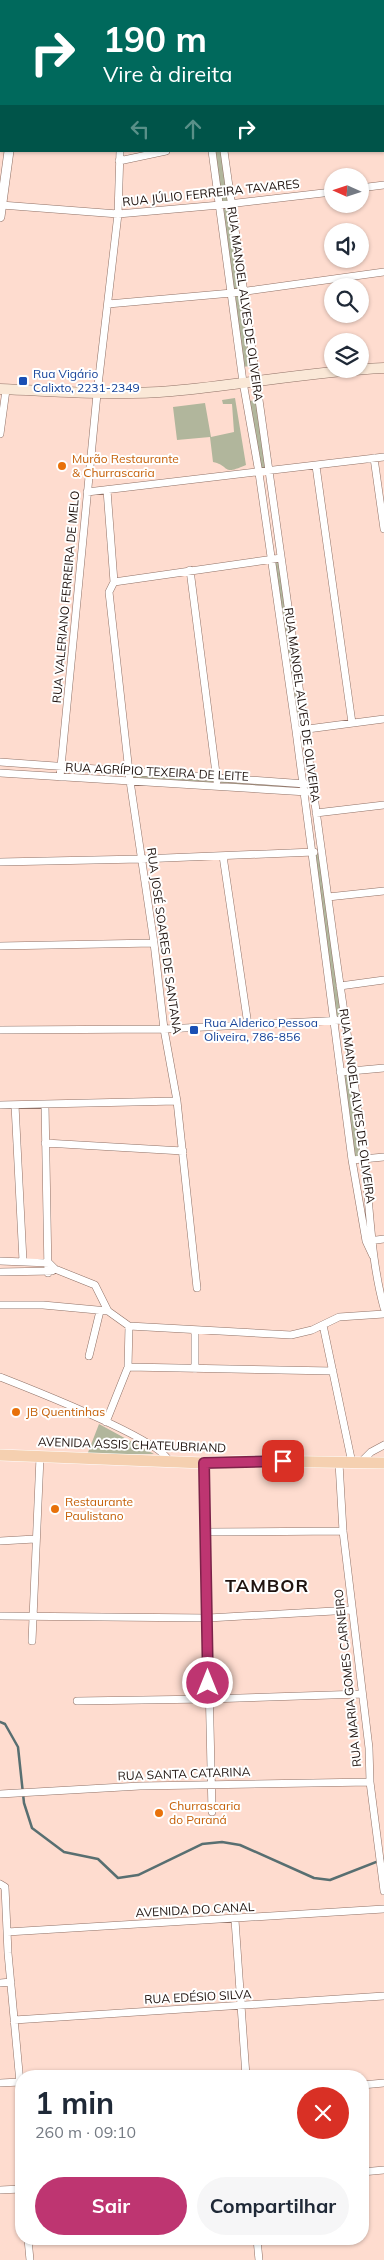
<!DOCTYPE html>
<html lang="pt">
<head>
<meta charset="utf-8">
<style>
	:root { --surface:#fff; --page:#f6f6f7; --text:#1f2937; --muted:#747a83; --accent:#be3571 }
	body { margin:0; font-family:Mulish,sans-serif; background:var(--page); color:var(--text); height:100vh; display:flex; flex-direction:column; font-size:19px; white-space:nowrap }
	* { box-sizing:border-box; margin:0 }
	p { font-size:16px; color:var(--muted) }
	.icon { flex:none; width:28px; height:28px; fill:none; stroke:currentColor; stroke-width:2; stroke-linecap:round; stroke-linejoin:round }
	.map { position:relative; flex:1; overflow:hidden }
	.panel { position:absolute; left:15px; top:2070px; width:354px; height:175px; display:flex; flex-direction:column; background:var(--surface); border-radius:20px; box-shadow:0 1px 4px #0004 }
	.panel>* { flex:none }
	.guide { position:absolute; left:0px; top:0px; width:385px; height:152px; box-shadow:0 1px 4px #0004; background:#00695c; color:#fff; overflow:hidden }
	.needle { width:32px; rotate:273deg }
	.tools { position:absolute; left:324px; top:168px; display:grid; gap:10px }
	.tools a { display:grid; place-items:center; width:45px; height:45px; border-radius:50%; background:var(--surface); box-shadow:0 1px 4px #0004; font-size:25px }
	.pin { position:absolute; display:grid; place-items:center; width:42px; height:42px; color:#fff; margin:-21px; border-radius:10px; box-shadow:0 2px 8px #0006 }
	.me { position:absolute; width:55px; margin:-28px; rotate:0deg; stroke-linejoin:round; filter:drop-shadow(0 0 4px #0008) }
	.turn { display:flex; align-items:center; gap:18px; height:105px; padding:0 20px; font-size:22px }
	.turn .icon { width:65px; height:65px; stroke-width:2.5 }
	.turn b { display:block; font-size:35px; line-height:42px }
	.lanes { display:flex; align-items:center; height:48px; padding:0 20px; background:#0003; justify-content:center; gap:25px; direction:ltr }
	.lanes .off { opacity:.35 }
	.round { display:grid; place-items:center; flex:none; width:52px; height:52px; border-radius:26px; background:var(--page) }
	.summary { display:flex; align-items:center; justify-content:space-between; height:85px; padding:0 20px }
	h1 { font-size:30px; font-weight:700; line-height:38px }
	.action { display:flex; gap:10px; margin-top:auto; padding:10px 20px }
	.action a { flex:1; height:58px; border-radius:30px; background:var(--accent); color:#fff; font-size:20px; font-weight:700; line-height:58px; text-align:center }
	.action a+a { background:var(--page); color:var(--text) }
	.map>svg:first-child { display:block }
	.green { fill:#b1b69c }
	.lines { fill:none; stroke-linecap:round; stroke-linejoin:round }
	.stream { stroke:#586f71; stroke-width:2.5 }
	.minor-casing { stroke:#907166; stroke-width:8 }
	.tertiary-casing { stroke:#907166; stroke-width:10 }
	.secondary-casing { stroke:#907166; stroke-width:11 }
	.primary-casing { stroke:#fff; stroke-width:12 }
	.minor { stroke:#fff; stroke-width:7 }
	.tertiary { stroke:#fff; stroke-width:9 }
	.secondary { stroke:#fae8d7; stroke-width:10 }
	.primary { stroke:#f5d0b0; stroke-width:11 }
	.route-casing { stroke:#7c2249; stroke-width:12 }
	.route { stroke:#be3571; stroke-width:9 }
	.transit-dot { fill:#1a4fb4; stroke:#fff; stroke-width:2 }
	.food-dot { fill:#e8710a; stroke:#fff; stroke-width:2 }
	.labels { text-anchor:middle; stroke-width:4; stroke-linejoin:round; paint-order:stroke }
	.street-label { font-size:12px; fill:#1f130f; stroke:#fff }
	.transit-label { font-size:12px; fill:#164399; stroke:#fff; text-anchor:start }
	.food-label { font-size:12px; fill:#c56008; stroke:#fff; text-anchor:start }
	.district-label { font-size:18px; font-weight:bold; letter-spacing:1px; fill:#1f130f; stroke:#fff }
</style>
</head>
<body>
<div class="map">
<svg width="384" height="2260" viewBox="0 0 384 2260">
	<rect width="100%" height="100%" fill="#fedccf"/>
	<path class="green" d="M215,151H222L230,203H222Z
		M230,207L241,290L234,291L223,208Z
		M235,294H241L250,366L243,367Z
		M235,398L246,465C221,476 231,466 213,462L210,437L177,440L173,407L205,403L211,437L234,432L232,404H223L222,400Z
		M259,400L271,470L261,471L249,401Z
		M279,560L303,729H298L272,562Z
		M131,772L310,786L311,791L131,780Z
		M320,853L342,1018L334,1019L312,854Z
		M350,1074L362,1158L354,1159L342,1075Z
		M99,1424L154,1454L87,1455Z"/>
	<g class="lines">
		<path class="stream" d="M0,1722L5,1724L18,1747L24,1803L32,1828L64,1852L98,1859L118,1878L138,1875L202,1844L222,1842L240,1845L314,1878L330,1880L384,1859"/>
		<g class="minor-casing">
			<path id="minor" d="M41,0L48,1
				M192,0V1
				M205,0V1
				M342,0V1
				M122,1L123,0
				M0,48H1
				M0,130L1,131
				M212,151L243,382L259,473L296,731L352,1160L366,1241L373,1256
				M224,151C262,415 298,678 334,942C344,1015 356,1089 365,1163C370,1211 371,1261 384,1308
				M119,161L166,151
				M360,188L384,185
				M1,205L118,214L220,205L332,192
				M108,304L232,293L384,272
				M0,434L6,390
				M374,458L384,529
				M316,466L352,723
				M107,490L114,582
				M87,492L384,457
				M190,570L217,781
				M300,730L384,719
				M0,762L306,784
				M0,773L307,792
				M60,777L97,394L118,214L120,151
				M316,813L384,805
				M223,856L248,1025
				M0,862L141,859L314,852
				M328,897L384,891
				M0,946L154,943
				M340,986L384,980
				M0,1030L164,1029L344,1020
				M340,1072L384,1068
				M45,1104L48,1273
				M0,1105L177,1101
				M15,1105L23,1261
				M45,1143L183,1151
				M352,1160L384,1157
				M369,1241L384,1239
				M0,1261L49,1263L55,1269L95,1285L108,1311L129,1326L291,1335L312,1330L339,1317L384,1314
				M0,1272L52,1271
				M197,1288L177,1101L164,1029L154,943L130,781L109,592L114,582L281,558
				M0,1305H43L108,1311
				M323,1325L352,1463
				M89,1356L100,1311
				M128,1367L333,1371
				M195,1369V1331
				M0,1377C28,1388 159,1439 169,1461
				M106,1422L128,1367L129,1326
				M204,1463L212,1812
				M339,1463L343,1531L369,1748L370,1782L384,1891
				M360,1463L371,1452L384,1445
				M205,1532L343,1531
				M0,1541L35,1539
				M0,1616L208,1618L352,1610
				M32,1641L40,1457
				M77,1701L208,1699L362,1694
				M0,1794L140,1786L370,1782
				M0,1884L5,1887L8,1953L21,2094
				M235,1920L246,2076
				M7,1932L384,1909
				M0,1983L11,1982
				M14,2020L384,1996
				M0,2083L20,2082
				M362,2085L384,2083
				M362,2172L384,2170
				M0,2190L21,2189
				M28,2239L30,2260
				M257,2239L259,2260"/>
		</g>
		<g class="tertiary-casing">
			<path id="tertiary" d="M26,1V0
				M0,217L9,151"/>
		</g>
		<g class="secondary-casing">
			<path id="secondary" d="M0,389C57,391 114,396 172,391C243,385 313,371 384,368"/>
		</g>
		<g class="primary-casing">
			<path id="primary" d="M0,1455L204,1463L246,1461L384,1463"/>
		</g>
		<use href="#minor" class="minor"/>
		<use href="#tertiary" class="tertiary"/>
		<use href="#secondary" class="secondary"/>
		<use href="#primary" class="primary"/>
	</g>
	<g class="lines">
		<g class="route-casing">
			<path id="route" d="M208,1683L204,1463L283,1461"/>
		</g>
		<use href="#route" class="route"/>
	</g>
	<g class="transit-dot">
		<rect x="18" y="376" width="10" height="10" rx="2.5"/>
		<rect x="189" y="1025" width="10" height="10" rx="2.5"/>
	</g>
	<g class="food-dot">
		<circle cx="62" cy="466" r="5"/>
		<circle cx="16" cy="1412" r="5"/>
		<circle cx="55" cy="1509" r="5"/>
		<circle cx="159" cy="1813" r="5"/>
	</g>
	<g class="labels">
		<g class="street-label">
			<text transform="translate(211 193) rotate(-6)" y="4">RUA JÚLIO FERREIRA TAVARES</text>
			<text transform="translate(245 304) rotate(82)" y="4">RUA MANOEL ALVES DE OLIVEIRA</text>
			<text transform="translate(66 597) rotate(-85)" y="4">RUA VALERIANO FERREIRA DE MELO</text>
			<text transform="translate(302 705) rotate(82)" y="4">RUA MANOEL ALVES DE OLIVEIRA</text>
			<text transform="translate(157 772) rotate(3)" y="4">RUA AGRÍPIO TEXEIRA DE LEITE</text>
			<text transform="translate(164 941) rotate(82)" y="4">RUA JOSÉ SOARES DE SANTANA</text>
			<text transform="translate(357 1106) rotate(82)" y="4">RUA MANOEL ALVES DE OLIVEIRA</text>
			<text transform="translate(132 1445) rotate(2)" y="4">AVENIDA ASSIS CHATEUBRIAND</text>
			<text transform="translate(348 1678) rotate(-96)" y="4">RUA MARIA GOMES CARNEIRO</text>
			<text transform="translate(184 1774) rotate(-2)" y="4">RUA SANTA CATARINA</text>
			<text transform="translate(195 1910) rotate(-3)" y="4">AVENIDA DO CANAL</text>
			<text transform="translate(198 1997) rotate(-3)" y="4">RUA EDÉSIO SILVA</text>
		</g>
		<g class="transit-label">
			<text x="33" y="378">Rua Vigário<tspan x="33" dy="14">Calixto, 2231-2349</tspan></text>
			<text x="204" y="1027">Rua Alderico Pessoa<tspan x="204" dy="14">Oliveira, 786-856</tspan></text>
		</g>
		<g class="food-label">
			<text x="72" y="463">Murão Restaurante<tspan x="72" dy="14">&amp; Churrascaria</tspan></text>
			<text x="26" y="1416">JB Quentinhas</text>
			<text x="65" y="1506">Restaurante<tspan x="65" dy="14">Paulistano</tspan></text>
			<text x="169" y="1810">Churrascaria<tspan x="169" dy="14">do Paraná</tspan></text>
		</g>
		<g class="district-label">
			<text x="267" y="1592">TAMBOR</text>
		</g>
	</g>
</svg>
<div class="tools">
<a><svg class="needle" viewBox="-14 -14 28 28"><path d="M0-13l5 13h-10z" fill="#e53935"/><path d="M0 13l5-13h-10z" fill="#747a83"/></svg></a>
<a><svg class="icon" aria-label="sound" viewBox="0 0 24 24"><path d="M4 9h4l5-4v14l-5-4H4zM17 9q2 3 0 6"/></svg></a>
<a><svg class="icon" aria-label="search" viewBox="0 0 24 24"><circle cx="10" cy="10" r="6"/><path d="M15 15l6 6"/></svg></a>
<a><svg class="icon" aria-label="layers" viewBox="0 0 24 24"><path d="M12 4l9 5-9 5-9-5zM3 14l9 5 9-5"/></svg></a>
</div>
<div class="pin" style="left:283px;top:1461px;background:#d93025"><svg class="icon" aria-label="arrive" viewBox="0 0 24 24"><path d="M6 21V4h12l-3 4 3 4H6"/></svg></div>
<svg class="me" style="left:208px;top:1683px" viewBox="-20 -20 40 40"><circle r="17" fill="#be3571" stroke="#fff" stroke-width="3"/><path d="M0-11L8 9 0 5-8 9z" fill="#fff"/></svg>
<div class="guide">
<div class="turn"><svg class="icon" aria-label="right" viewBox="0 0 24 24"><path d="M7 20v-9h11M14 6l5 5-5 5"/></svg><div><b>190 m</b>Vire à direita</div></div>
<div class="lanes"><svg class="icon off" aria-label="left" viewBox="0 0 24 24"><path d="M17 20v-9H6M10 6l-5 5 5 5"/></svg><svg class="icon off" aria-label="ahead" viewBox="0 0 24 24"><path d="M12 20V5M6 11l6-6 6 6"/></svg><svg class="icon" aria-label="right" viewBox="0 0 24 24"><path d="M7 20v-9h11M14 6l5 5-5 5"/></svg></div>
</div>
<section class="panel">
<div class="summary"><div><h1>1 min</h1><p>260 m · 09:10</p></div><a class="round" style="background:#d93025;color:#fff"><svg class="icon" aria-label="close" viewBox="0 0 24 24"><path d="M6 6l12 12M18 6L6 18"/></svg></a></div>
<div class="action"><a>Sair</a><a>Compartilhar</a></div>
</section>
</div>
</body>
</html>
